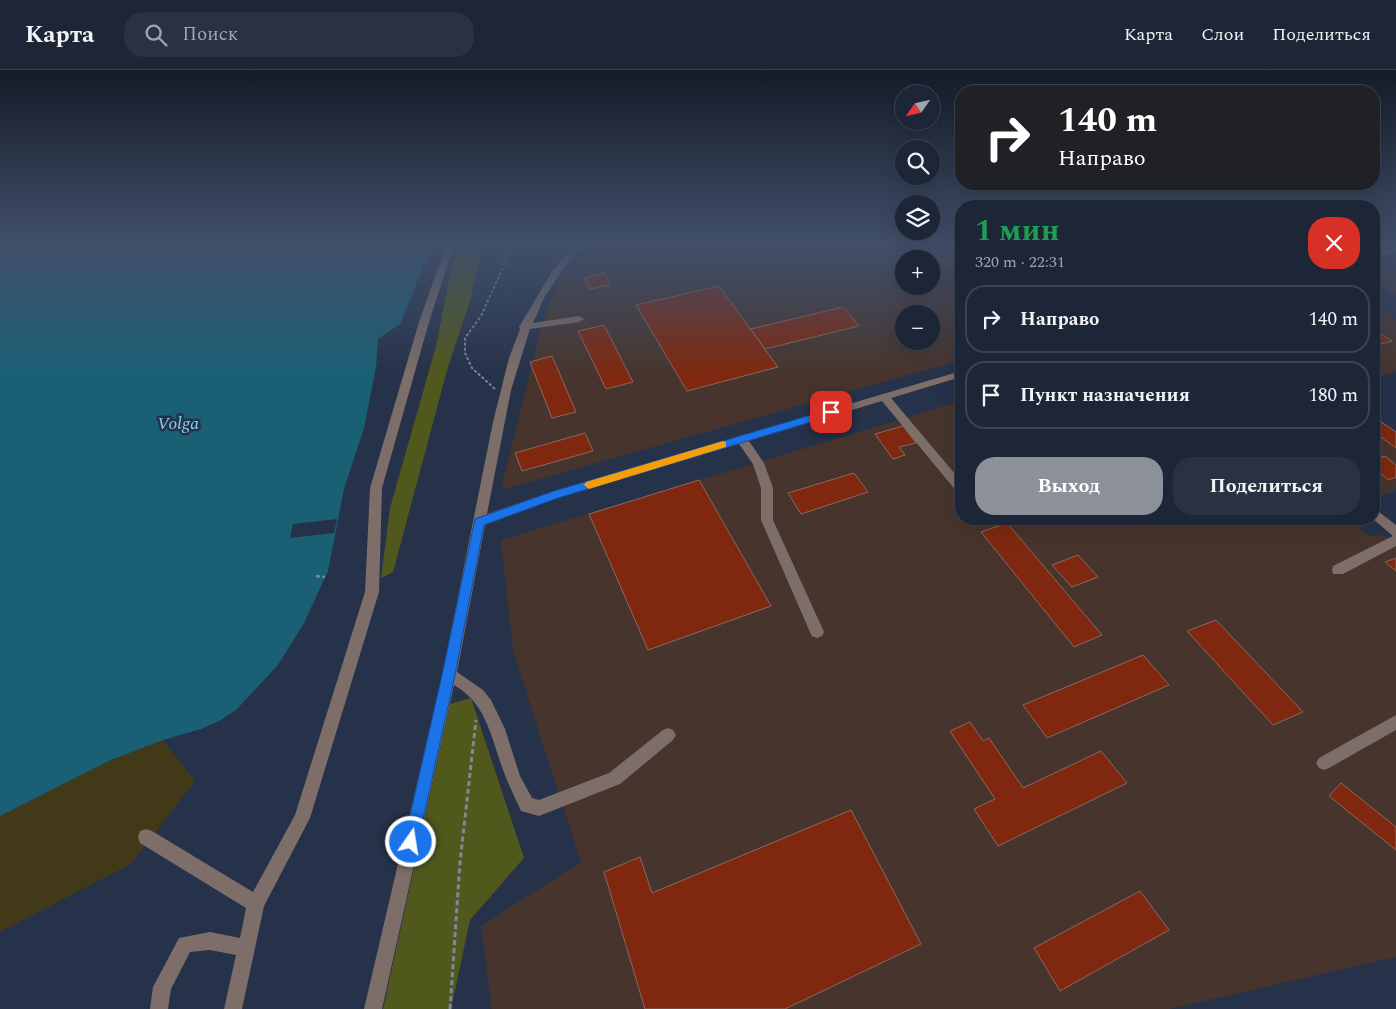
<!DOCTYPE html>
<html lang="ru">
<head>
<meta charset="utf-8">
<style>
	:root { --surface:#1c2637; --page:#293242; --text:#f1f3f6; --muted:#a0a5ad; --line:#3a4352; --accent:#8c9099 }
	body { margin:0; font-family:Spectral,serif; background:var(--page); color:var(--text); height:100vh; display:flex; flex-direction:column; font-size:19px; white-space:nowrap }
	* { box-sizing:border-box; margin:0 }
	p { font-size:16px; color:var(--muted) }
	.icon { flex:none; width:28px; height:28px; fill:none; stroke:currentColor; stroke-width:2; stroke-linecap:round; stroke-linejoin:round }
	.map { position:relative; flex:1; overflow:hidden }
	.sheet { position:absolute; left:955px; top:130px; width:425px; height:325px; display:flex; flex-direction:column; background:var(--surface); border-radius:20px; box-shadow:0 5px 20px #0002,0 0 0 1px var(--line) }
	.sheet>* { flex:none }
	.banner { position:absolute; left:955px; top:15px; width:425px; height:105px; border-radius:20px; box-shadow:0 5px 20px #0002,0 0 0 1px var(--line); background:#202124; color:#fff; overflow:hidden }
	.needle { width:32px; rotate:236deg }
	.controls { position:absolute; left:895px; top:15px; display:grid; gap:10px }
	.controls a { display:grid; place-items:center; width:45px; height:45px; border-radius:50%; background:var(--surface); box-shadow:0 5px 20px #0002,0 0 0 1px var(--line); font-size:25px }
	.pin { position:absolute; display:grid; place-items:center; width:42px; height:42px; color:#fff; margin:-21px; border-radius:10px; box-shadow:0 2px 8px #0006 }
	.me { position:absolute; width:55px; margin:-28px; rotate:13deg; stroke-linejoin:round; filter:drop-shadow(0 0 4px #0008) }
	.turn { display:flex; align-items:center; gap:18px; height:105px; padding:0 20px; font-size:22px }
	.turn .icon { width:65px; height:65px; stroke-width:2.5 }
	.turn b { display:block; font-size:35px; line-height:42px }
	.round { display:grid; place-items:center; flex:none; width:52px; height:52px; border-radius:20px; background:var(--page) }
	.summary { display:flex; align-items:center; justify-content:space-between; height:85px; padding:0 20px }
	h1 { font-size:30px; font-weight:700; line-height:38px; color:#1e9e55 }
	.cta { display:flex; gap:10px; margin-top:auto; padding:10px 20px }
	.cta a { flex:1; height:58px; border-radius:20px; background:var(--accent); color:#fff; font-size:20px; font-weight:700; line-height:58px; text-align:center }
	.cta a+a { background:var(--page); color:var(--text) }
	ul { padding:0; list-style:none }
	li { display:flex; align-items:center; gap:15px; height:68px; margin:0 10px 8px; padding:0 10px; border:2px solid var(--line); border-radius:20px }
	li div { flex:1 }
	li b { display:block; font-size:19px }
	li em { font-style:normal }
	header { display:flex; align-items:center; gap:30px; box-sizing:border-box; height:70px; padding:0 25px; background:var(--surface); border-bottom:1px solid var(--line) }
	header strong { font-size:24px }
	nav { display:flex; gap:28px; margin-inline-start:auto; font-size:18px }
	.search { width:350px; height:45px; background:var(--page); display:flex; align-items:center; gap:12px; box-sizing:border-box; padding:0 18px; border-radius:20px; color:var(--muted); font-size:19px }
	.map>svg:first-child { display:block }
	.industrial { fill:#47352d; fill-rule:evenodd }
	.green { fill:#51581c }
	.sand { fill:#423919 }
	.water { fill:#196075 }
	.pier { fill:#263249 }
	.building { fill:#7f280f; stroke:#896960 }
	.lines { fill:none; stroke-linecap:round; stroke-linejoin:round }
	.path-far2 { stroke:#7e889b; stroke-width:2; stroke-dasharray:3 2; stroke-linecap:butt }
	.path-far1 { stroke:#7e889b; stroke-width:2.5; stroke-dasharray:4 2.5; stroke-linecap:butt }
	.path { stroke:#7e889b; stroke-width:3; stroke-dasharray:5 3; stroke-linecap:butt }
	.minor { fill:#7d6e69; fill-rule:evenodd }
	.route { fill:#1a73e8; stroke:#114b97 }
	.slow { fill:#f59e0b }
	.labels { text-anchor:middle; stroke-width:5; stroke-linejoin:round; paint-order:stroke }
	.water-label { font-size:18px; font-style:italic; fill:#7ed4f2; stroke:#263249 }
</style>
</head>
<body>
<header>
<strong>Карта</strong>
<div class="search"><svg class="icon" aria-label="search" viewBox="0 0 24 24"><circle cx="10" cy="10" r="6"/><path d="M15 15l6 6"/></svg>Поиск</div>
<nav><a>Карта</a><a>Слои</a><a>Поделиться</a></nav>
</header>
<div class="map">
<svg width="1396" height="939" viewBox="0 0 1396 939">
	<rect width="100%" height="100%" fill="#263249"/>
	<path class="industrial" d="M593,175H961V290L501,420L542,255L553,224L563,205ZM904,189H931V216H904ZM904,244H931V271H904Z
		M1396,200V225L1374,211V207Z
		M1374,234L1396,249V301L1374,308Z
		M961,331V449H1348L1369,466L1384,465L1396,475V887L1169,939H492L481,856L581,792L513,581L501,470Z
		M1374,346L1396,362V417L1394,421L1374,429Z"/>
	<path class="green" d="M456,175H482L470,231L448,297L393,502L381,508L390,438L436,276Z
		M471,628L524,788L470,850L451,939H383L450,634Z"/>
	<path class="sand" d="M163,670L195,711L131,794L0,862V746L111,690Z"/>
	<path class="water" d="M0,175H432L400,254L378,269L376,297L364,358L344,419L328,501L304,553L278,595L237,639L221,650L201,659L163,670L111,690L0,746Z"/>
	<path class="pier" d="M337,449L334,463L290,468L293,454Z"/>
	<path class="building" d="M961,189V202L955,203L944,194Z
		M605,203L611,215L590,219L584,208Z
		M719,216L778,297L687,321L636,235Z
		M843,237L859,256L765,279L751,259Z
		M604,255L633,312L606,319L578,261Z
		M1374,259L1392,271L1374,276Z
		M552,286L576,342L552,348L530,292Z
		M1374,347L1396,362V378L1374,362Z
		M903,356L916,373L899,377L905,385L893,389L875,364Z
		M585,363L593,381L522,401L515,383Z
		M1385,386L1396,395V407L1388,410L1374,398V390Z
		M854,403L868,422L801,444L788,423Z
		M699,410L771,536L648,580L589,444Z
		M1007,453L1102,565L1074,577L981,462Z
		M1078,485L1098,507L1072,517L1052,495Z
		M1396,488V501L1385,492Z
		M1216,550L1303,642L1273,655L1187,561Z
		M1143,585L1169,615L1047,668L1023,635Z
		M970,652L983,671L989,668L1023,718L1101,681L1127,713L998,776L974,739L995,729L950,661Z
		M1341,713L1396,757V780L1329,726Z
		M851,740L921,874L785,939H645L604,802L640,787L652,823Z
		M1140,821L1169,860L1060,921L1034,878Z"/>
	<g class="lines">
		<path class="path-far2" d="M495,319L472,298L465,283V268L481,246L513,175"/>
		<path class="path-far1" d="M316,506L325,507"/>
		<path class="path" d="M450,939L460,792L476,650"/>
		<path class="minor" d="M446,175H454L429,252L382,418L379,522L310,748L264,836L242,939H224L236,885L210,880L190,882L171,919L168,939H150L153,917L179,868L210,862L240,868L246,838L140,773L138,767L140,761L146,759L152,761L253,822L295,745L365,522L370,418L419,252Z
			M575,175H583L561,202L544,228L533,253L579,246L584,249L579,252L530,259L511,320L487,444L554,421L961,301V307L891,328L961,411V423L957,422L882,331L749,371L764,393L773,418V450L824,562L822,566L817,568L812,566L810,562L761,450V418L753,394L739,374L557,428L485,455L457,602L483,620L491,630L505,659L520,706L532,728L539,730L609,703L663,660L668,658L673,660L676,665L673,670L620,714L539,746L521,741C514,725 506,710 501,694C490,663 485,633 454,615L382,939H364L442,606L493,352L509,288L520,259L519,257L553,200Z
			M1396,176V182L1374,188V182Z
			M1374,438L1396,455V476L1343,504H1333L1332,500L1333,496L1393,466L1373,449Z
			M980,449H992L993,450L987,455L983,453Z
			M1396,645V660L1329,698L1324,700L1319,698L1316,693L1319,688Z"/>
	</g>
	<linearGradient id="sky" x2="0" y2="1"><stop stop-color="#151c28"/><stop offset="0.57" stop-color="#414f6a"/><stop offset="1" stop-color="#414f6a" stop-opacity="0"/></linearGradient>
	<rect width="1396" height="306" fill="url(#sky)"/>
	<path class="route" d="M831,339L834,340V345L558,428L484,455L455,605L418,772L416,777L411,780L406,777L404,772L442,605L475,449L554,421Z"/>
	<path class="slow" d="M723,371L726,372V377L589,419L584,415L586,412Z"/>
	<g class="labels">
		<g class="water-label">
			<text x="178" y="359">Volga</text>
		</g>
	</g>
</svg>
<div class="controls">
<a><svg class="needle" viewBox="-14 -14 28 28"><path d="M0-13l5 13h-10z" fill="#e53935"/><path d="M0 13l5-13h-10z" fill="#a0a5ad"/></svg></a>
<a><svg class="icon" aria-label="search" viewBox="0 0 24 24"><circle cx="10" cy="10" r="6"/><path d="M15 15l6 6"/></svg></a>
<a><svg class="icon" aria-label="layers" viewBox="0 0 24 24"><path d="M12 4l9 5-9 5-9-5zM3 14l9 5 9-5"/></svg></a>
<a>+</a>
<a>−</a>
</div>
<div class="pin" style="left:831px;top:342px;background:#d93025"><svg class="icon" aria-label="arrive" viewBox="0 0 24 24"><path d="M6 21V4h12l-3 4 3 4H6"/></svg></div>
<svg class="me" style="left:411px;top:772px" viewBox="-20 -20 40 40"><circle r="17" fill="#1a73e8" stroke="#fff" stroke-width="3"/><path d="M0-11L8 9 0 5-8 9z" fill="#fff"/></svg>
<div class="banner">
<div class="turn"><svg class="icon" aria-label="right" viewBox="0 0 24 24"><path d="M7 20v-9h11M14 6l5 5-5 5"/></svg><div><b>140 m</b>Направо</div></div>
</div>
<section class="sheet">
<div class="summary"><div><h1>1 мин</h1><p>320 m · 22:31</p></div><a class="round" style="background:#d93025;color:#fff"><svg class="icon" aria-label="close" viewBox="0 0 24 24"><path d="M6 6l12 12M18 6L6 18"/></svg></a></div>
<ul>
<li><svg class="icon" aria-label="right" viewBox="0 0 24 24"><path d="M7 20v-9h11M14 6l5 5-5 5"/></svg><div><b>Направо</b></div><em>140 m</em></li>
<li><svg class="icon" aria-label="arrive" viewBox="0 0 24 24"><path d="M6 21V4h12l-3 4 3 4H6"/></svg><div><b>Пункт назначения</b></div><em>180 m</em></li>
</ul>
<div class="cta"><a>Выход</a><a>Поделиться</a></div>
</section>
</div>
</body>
</html>
